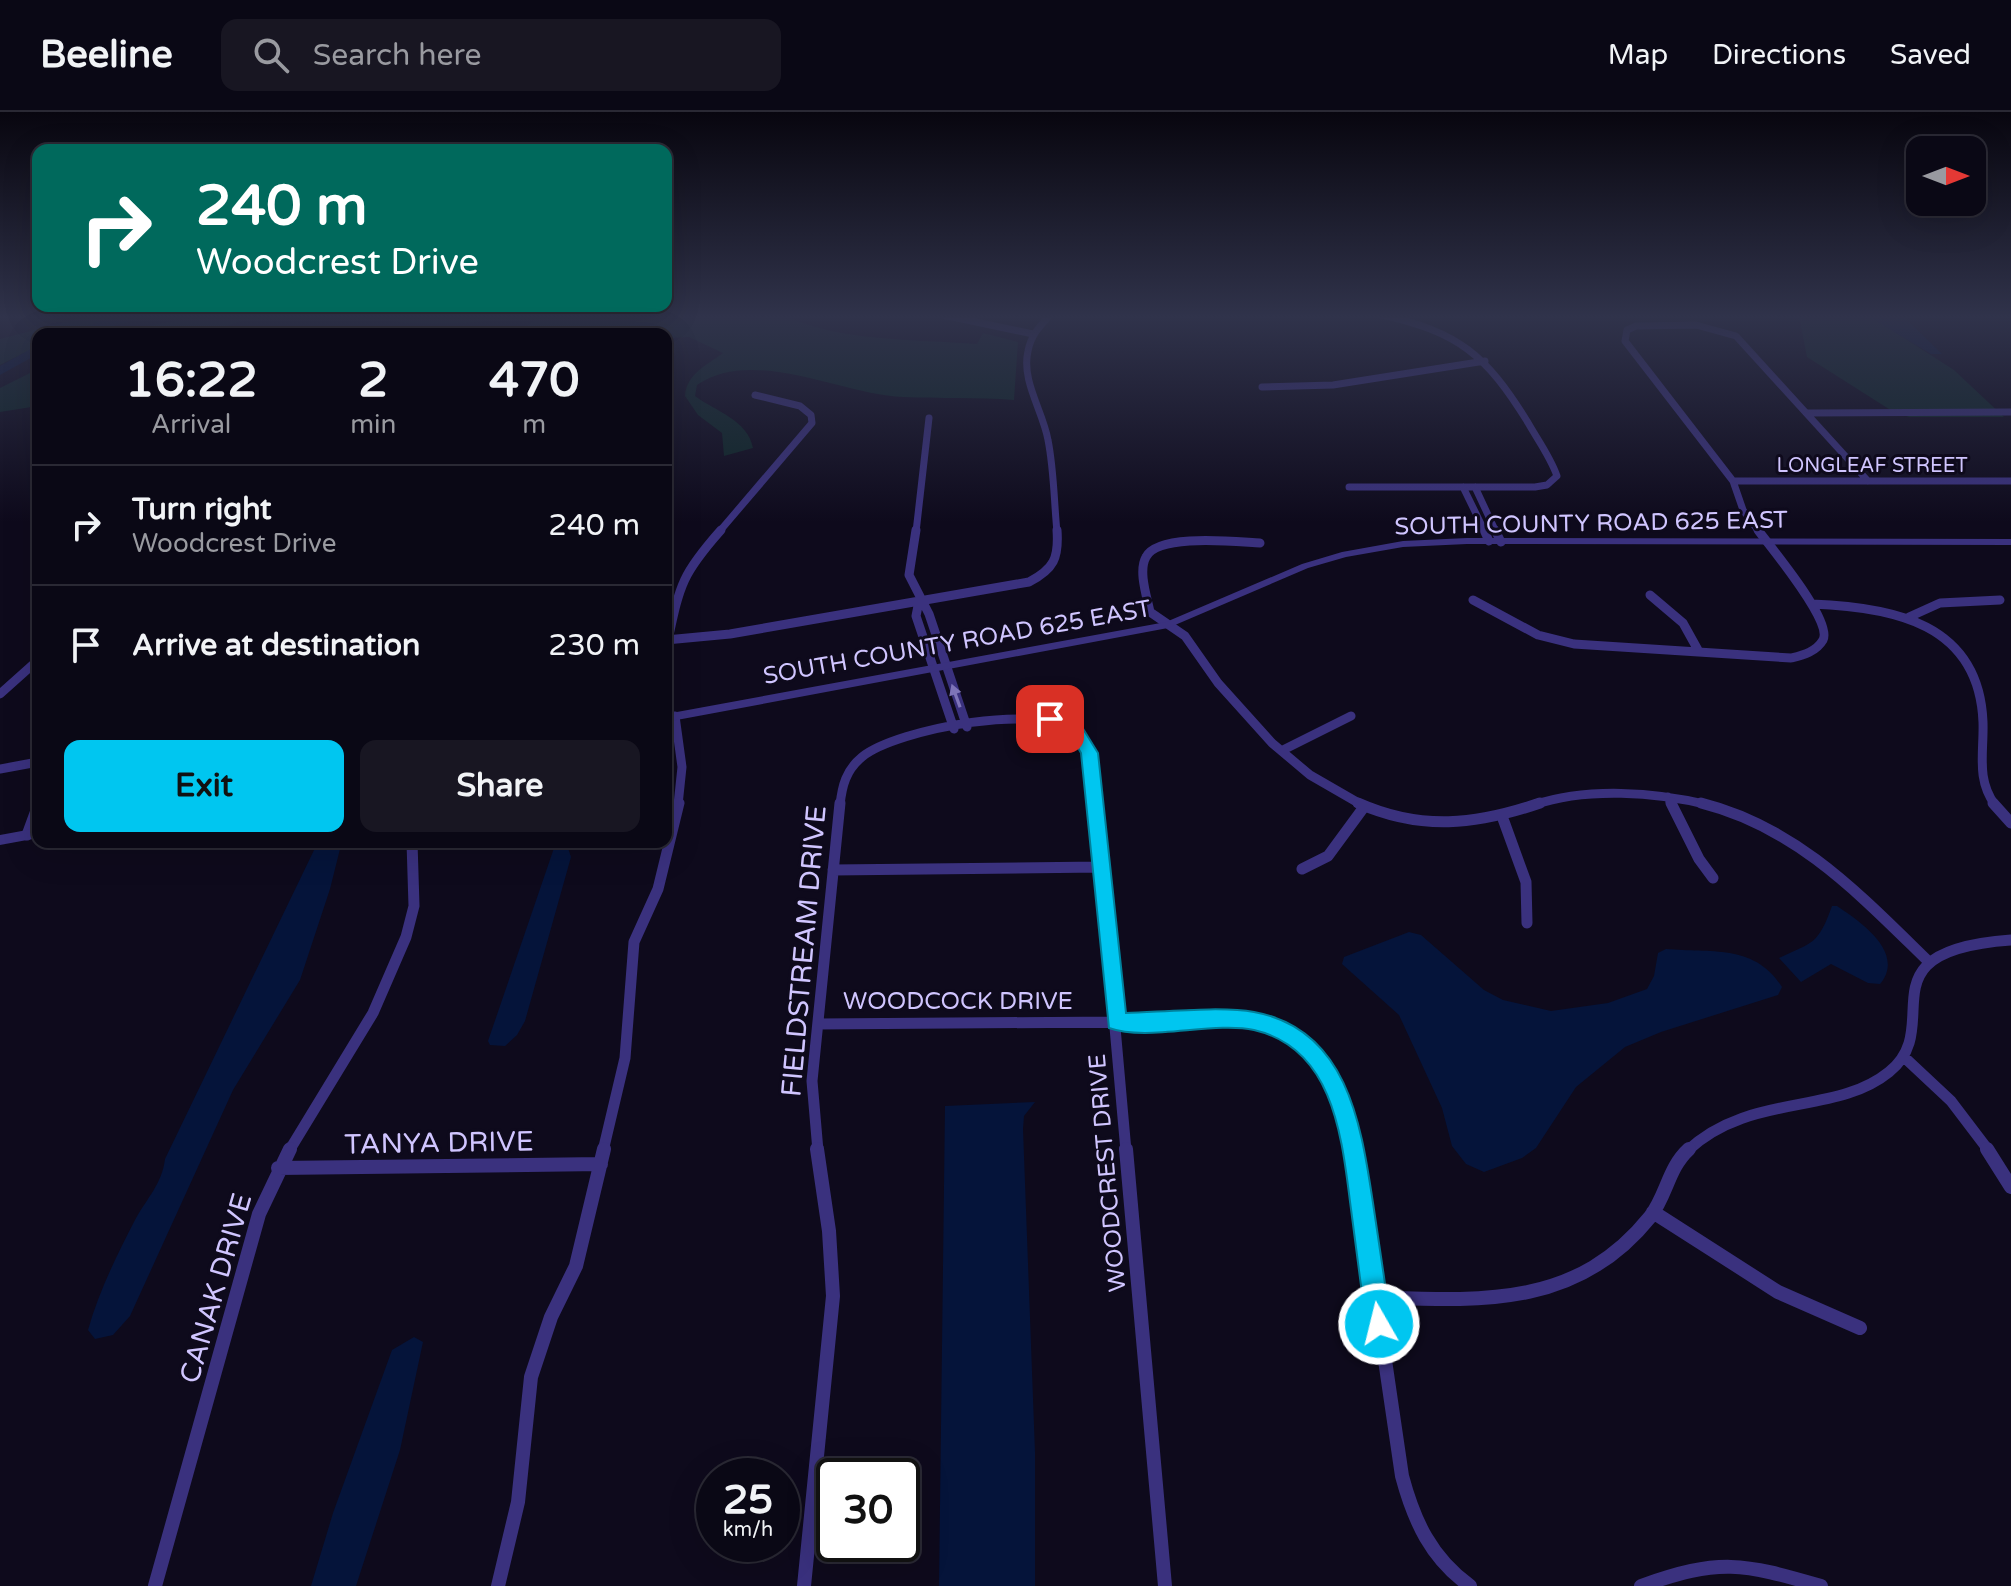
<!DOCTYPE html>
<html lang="en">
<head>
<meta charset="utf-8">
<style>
	:root { --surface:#0a0815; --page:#181622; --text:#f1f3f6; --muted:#999aa0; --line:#2a2934; --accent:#00c6f0 }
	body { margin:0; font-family:"Varela Round",sans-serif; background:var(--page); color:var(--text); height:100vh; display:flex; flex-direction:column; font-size:30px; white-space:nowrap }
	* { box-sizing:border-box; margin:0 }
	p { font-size:26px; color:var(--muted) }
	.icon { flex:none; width:44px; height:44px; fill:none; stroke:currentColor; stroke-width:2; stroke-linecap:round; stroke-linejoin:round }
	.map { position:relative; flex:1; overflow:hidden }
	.sheet { position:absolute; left:32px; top:216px; width:640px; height:520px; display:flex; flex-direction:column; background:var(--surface); border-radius:16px; box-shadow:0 8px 32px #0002,0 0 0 2px var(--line) }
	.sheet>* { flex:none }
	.top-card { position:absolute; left:32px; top:32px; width:640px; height:168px; border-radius:16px; box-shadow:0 8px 32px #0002,0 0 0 2px var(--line); background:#00695c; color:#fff; overflow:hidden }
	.needle { width:52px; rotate:90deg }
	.buttons { position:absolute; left:1906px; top:24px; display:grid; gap:16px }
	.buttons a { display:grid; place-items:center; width:80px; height:80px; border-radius:16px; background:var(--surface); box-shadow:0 8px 32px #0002,0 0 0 2px var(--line); font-size:40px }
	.speed { position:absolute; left:696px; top:1346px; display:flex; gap:16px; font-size:40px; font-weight:700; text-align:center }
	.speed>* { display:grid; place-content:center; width:104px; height:104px; border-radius:50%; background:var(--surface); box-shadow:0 8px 32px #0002,0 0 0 2px var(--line); line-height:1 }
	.speed small { font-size:20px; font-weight:400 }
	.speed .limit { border:4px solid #111; border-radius:12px; background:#fff; color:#111 }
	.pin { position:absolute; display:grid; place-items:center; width:68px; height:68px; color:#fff; margin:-34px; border-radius:16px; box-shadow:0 4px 12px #0006 }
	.me { position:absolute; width:88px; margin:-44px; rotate:352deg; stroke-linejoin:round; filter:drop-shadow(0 0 6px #0008) }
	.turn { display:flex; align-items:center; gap:28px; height:168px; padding:0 32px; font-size:36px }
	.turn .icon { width:104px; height:104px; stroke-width:2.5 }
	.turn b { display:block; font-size:56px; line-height:68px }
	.eta { display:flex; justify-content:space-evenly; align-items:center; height:136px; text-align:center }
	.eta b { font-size:48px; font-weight:700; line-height:56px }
	.cta { display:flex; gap:16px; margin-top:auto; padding:16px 32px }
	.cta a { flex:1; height:92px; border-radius:16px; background:var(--accent); color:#111; font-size:32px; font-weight:700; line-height:92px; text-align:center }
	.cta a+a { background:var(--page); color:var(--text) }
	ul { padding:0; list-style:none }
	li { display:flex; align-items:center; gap:24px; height:120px; padding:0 32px; border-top:2px solid var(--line) }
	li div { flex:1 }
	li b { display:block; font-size:30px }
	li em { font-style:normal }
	header { display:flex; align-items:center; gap:48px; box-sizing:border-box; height:112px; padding:0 40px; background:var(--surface); border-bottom:2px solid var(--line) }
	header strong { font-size:38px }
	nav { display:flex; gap:44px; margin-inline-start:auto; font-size:28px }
	.search { width:560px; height:72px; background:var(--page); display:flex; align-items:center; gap:20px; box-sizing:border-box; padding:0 28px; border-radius:16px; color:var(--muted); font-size:30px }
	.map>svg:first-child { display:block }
	.green { fill:#0d2526 }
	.water { fill:#05143a }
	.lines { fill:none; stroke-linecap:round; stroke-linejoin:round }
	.river { fill:#05143a; fill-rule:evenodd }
	.minor-far3 { stroke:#3a317e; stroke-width:7 }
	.minor-far2 { stroke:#3a317e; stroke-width:9 }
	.minor-far1 { stroke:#3a317e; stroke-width:11 }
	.minor { stroke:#3a317e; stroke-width:14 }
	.tertiary { fill:#3a317e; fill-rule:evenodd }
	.oneway { fill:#7e74b8 }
	.route { fill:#00c6f0; stroke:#00819c; stroke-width:2 }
	.labels { text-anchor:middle; stroke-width:6; stroke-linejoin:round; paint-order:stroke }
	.far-street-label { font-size:20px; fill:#d0c5ff; stroke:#0e0a1c }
	.street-label { font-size:24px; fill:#d0c5ff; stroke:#0e0a1c }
	.near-street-label { font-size:28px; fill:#d0c5ff; stroke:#0e0a1c }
</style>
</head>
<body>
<header>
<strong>Beeline</strong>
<div class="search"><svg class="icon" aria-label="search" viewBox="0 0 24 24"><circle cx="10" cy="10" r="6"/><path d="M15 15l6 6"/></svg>Search here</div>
<nav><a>Map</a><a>Directions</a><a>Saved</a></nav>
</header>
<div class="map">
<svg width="2011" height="1474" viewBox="0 0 2011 1474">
	<rect width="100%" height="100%" fill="#0e0a1c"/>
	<path class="green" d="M92,203H124L65,222H38V234L0,253V227Z
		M244,203H783C840,230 914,227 977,232L983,221L1018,230L1014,288C977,285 940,287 903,285C842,283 754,234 697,273L695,284C715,299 748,308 753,336L724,344L722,321L698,303L685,284C687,261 706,254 723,241L689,225L666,226V222H640L625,217L597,222H517L536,207L432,212L304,204L238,210L204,222H104L186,207Z
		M1794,203H1866L1876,208L1954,258L2004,305H1909L1892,299L1807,245L1800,209Z
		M38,257V294L0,300V276Z"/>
	<path class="water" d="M1866,203H1902L1942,242H1931Z
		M323,730H334L340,737L330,777L300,868L233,978L130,1204L113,1223L95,1227L88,1218C99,1179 117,1143 135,1108C147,1086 162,1072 165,1047L316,734Z
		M554,736H568L571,745L525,909L517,923L505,934L490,933L488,929Z
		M1837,794C1861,810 1906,841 1880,872L1868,871L1831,852L1801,870L1779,846C1813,830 1818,833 1832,794Z
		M1409,820L1421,823L1484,878L1503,888L1551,899L1608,891L1647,877L1654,864L1658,841L1666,837C1712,841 1755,832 1782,875L1778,883L1661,920L1625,935L1576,975L1536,1036L1522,1046L1484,1060L1466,1052L1452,1034L1442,996L1399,903L1342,852L1344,845Z
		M1035,990L1024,1004L1023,1017L1035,1340V1474H939L945,994Z
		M414,1225L423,1230L400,1338L356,1474H311L333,1401L392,1238Z"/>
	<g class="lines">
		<path class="river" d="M116,203H152L85,222H67Z
			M166,203H227L221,207H172Z
			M38,233V242L0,263V254Z"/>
		<path class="minor-far3" d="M943,203L1033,222
			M1050,203C1040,214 1031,223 1028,239C1021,269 1043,299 1048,328C1054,358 1054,390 1057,420
			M1262,275L1333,273L1485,249
			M1808,301L2011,300
			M1733,369H2011
			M1349,375H1535L1547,373L1557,364C1550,344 1537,327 1527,309C1486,243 1459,220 1382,203
			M1463,375L1485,420
			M1475,375L1496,420
			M719,420L812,311L811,303L800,294L755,283
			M916,420L929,306
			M1759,420L1743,398L1733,369L1625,229L1627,218L1636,214L1696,213L1736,224L1868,369"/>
		<path class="minor-far2" d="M916,418L909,463L929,502L967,615
			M1484,418L1489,429
			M1495,418L1501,430
			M1260,431C1237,430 1158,421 1146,445C1138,459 1147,485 1150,500L1185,524L1218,571L1272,631L1310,663L1362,693
			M1650,483L1683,511L1698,538
			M1473,488L1538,523L1574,532L1791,546C1803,543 1816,540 1823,528C1833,509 1771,436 1758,418
			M919,489L916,504L954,617
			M1812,492C1893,495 1979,511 1983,610C1984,641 1976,667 1995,693
			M1909,505L1940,491L2000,488
			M666,528L730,522L1029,470C1054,457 1059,446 1057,418
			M668,528C680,472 682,462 721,418
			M0,582L38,548
			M675,604L682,655L678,693
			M1283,638L1351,604
			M0,657L38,650
			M1668,685L1672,693
			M840,693C842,674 846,658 862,645C896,617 1048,588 1079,623C1095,642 1093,670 1095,693
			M1534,693C1587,675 1655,680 1709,693"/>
		<path class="minor-far1" d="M1095,691L1126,1039
			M1358,691C1421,719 1476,713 1540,691
			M1671,691L1699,747L1713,766
			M1701,691C1797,715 1860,783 1929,850
			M1993,691L2011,711
			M1502,704L1526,770L1527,811
			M27,723L38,693
			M1302,757L1328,744L1364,695
			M833,758L1100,755
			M818,912L1253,909C1266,914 1283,917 1294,925C1330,949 1349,998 1354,1039
			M1904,945L1951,989L1989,1039
			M289,1039L373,901L406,825L414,794L412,730
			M603,1039L625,946L634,830L658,777L679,691
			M818,1039L812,969L840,691
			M1687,1039C1750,980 1835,1004 1889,960C1948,913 1857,839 2011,828"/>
		<path class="minor" d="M1126,1037L1165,1474
			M1354,1037L1402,1364C1414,1409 1431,1446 1470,1474
			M1987,1037L2011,1075
			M278,1056L601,1052
			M1653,1100L1778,1180L1860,1216
			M1375,1185C1481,1189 1577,1196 1650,1105C1667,1083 1668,1056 1689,1037
			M155,1474L259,1102L290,1037
			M498,1474L518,1390L531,1265L551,1205L576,1154L604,1037
			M804,1474L833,1184L829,1119L817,1037
			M1641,1474C1720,1446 1742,1451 1821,1474"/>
		<path class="tertiary" d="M1467,426L2011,427V433L1467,432L1403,435L1346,445L1308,456L1168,516L666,610V602L1166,510L1302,452L1342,440L1403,429Z
			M38,716V726L0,733V723Z"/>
	</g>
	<defs><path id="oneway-solid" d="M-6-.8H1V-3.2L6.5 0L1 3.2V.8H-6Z" transform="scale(2)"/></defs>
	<use class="oneway" href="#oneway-solid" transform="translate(956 584) rotate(-110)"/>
	<linearGradient id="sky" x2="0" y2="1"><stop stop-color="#08060f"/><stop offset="0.5" stop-color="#30334b"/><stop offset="1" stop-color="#30334b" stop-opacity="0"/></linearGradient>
	<rect width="2011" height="410" fill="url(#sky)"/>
	<path class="route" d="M1050,601L1082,615L1098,641L1126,901C1161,900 1222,894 1254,900C1348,917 1361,1013 1373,1091C1379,1131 1385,1172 1391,1212L1387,1221L1379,1224L1370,1221L1366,1212C1361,1174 1356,1136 1351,1097C1342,1030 1336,937 1254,918C1213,909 1148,930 1109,916L1081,641L1071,624L1044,611V603Z"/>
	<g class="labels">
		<g class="far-street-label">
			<text x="1872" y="360">LONGLEAF STREET</text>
		</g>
		<g class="street-label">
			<text transform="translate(1591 411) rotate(-1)" y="8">SOUTH COUNTY ROAD 625 EAST</text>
			<text transform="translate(957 530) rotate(-10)" y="8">SOUTH COUNTY ROAD 625 EAST</text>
			<text x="958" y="897">WOODCOCK DRIVE</text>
			<text transform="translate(1107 1061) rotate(-95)" y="8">WOODCREST DRIVE</text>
		</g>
		<g class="near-street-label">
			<text transform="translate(803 839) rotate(-85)" y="10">FIELDSTREAM DRIVE</text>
			<text transform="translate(439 1030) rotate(-1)" y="10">TANYA DRIVE</text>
			<text transform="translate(215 1176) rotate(-74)" y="10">CANAK DRIVE</text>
		</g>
	</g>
</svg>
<div class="buttons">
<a><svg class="needle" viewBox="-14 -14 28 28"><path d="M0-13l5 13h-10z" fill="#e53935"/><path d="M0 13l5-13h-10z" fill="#999aa0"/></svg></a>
</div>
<div class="speed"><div>25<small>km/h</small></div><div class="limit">30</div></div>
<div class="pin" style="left:1050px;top:607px;background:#d93025"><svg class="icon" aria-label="arrive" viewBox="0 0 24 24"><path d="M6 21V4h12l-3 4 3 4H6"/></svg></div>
<svg class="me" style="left:1379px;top:1212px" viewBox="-20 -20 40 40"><circle r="17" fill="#00c6f0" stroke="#fff" stroke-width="3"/><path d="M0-11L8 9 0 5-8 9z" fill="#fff"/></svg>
<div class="top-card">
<div class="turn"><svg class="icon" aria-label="right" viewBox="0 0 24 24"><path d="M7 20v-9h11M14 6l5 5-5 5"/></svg><div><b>240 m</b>Woodcrest Drive</div></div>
</div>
<section class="sheet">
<div class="eta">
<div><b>16:22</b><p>Arrival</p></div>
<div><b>2</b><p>min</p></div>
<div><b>470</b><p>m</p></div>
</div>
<ul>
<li><svg class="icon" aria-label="right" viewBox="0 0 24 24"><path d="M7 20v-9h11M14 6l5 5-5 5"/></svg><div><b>Turn right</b><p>Woodcrest Drive</p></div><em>240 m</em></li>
<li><svg class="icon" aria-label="arrive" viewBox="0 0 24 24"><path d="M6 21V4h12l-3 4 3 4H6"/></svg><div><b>Arrive at destination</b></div><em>230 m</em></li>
</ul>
<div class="cta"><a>Exit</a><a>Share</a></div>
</section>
</div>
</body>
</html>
